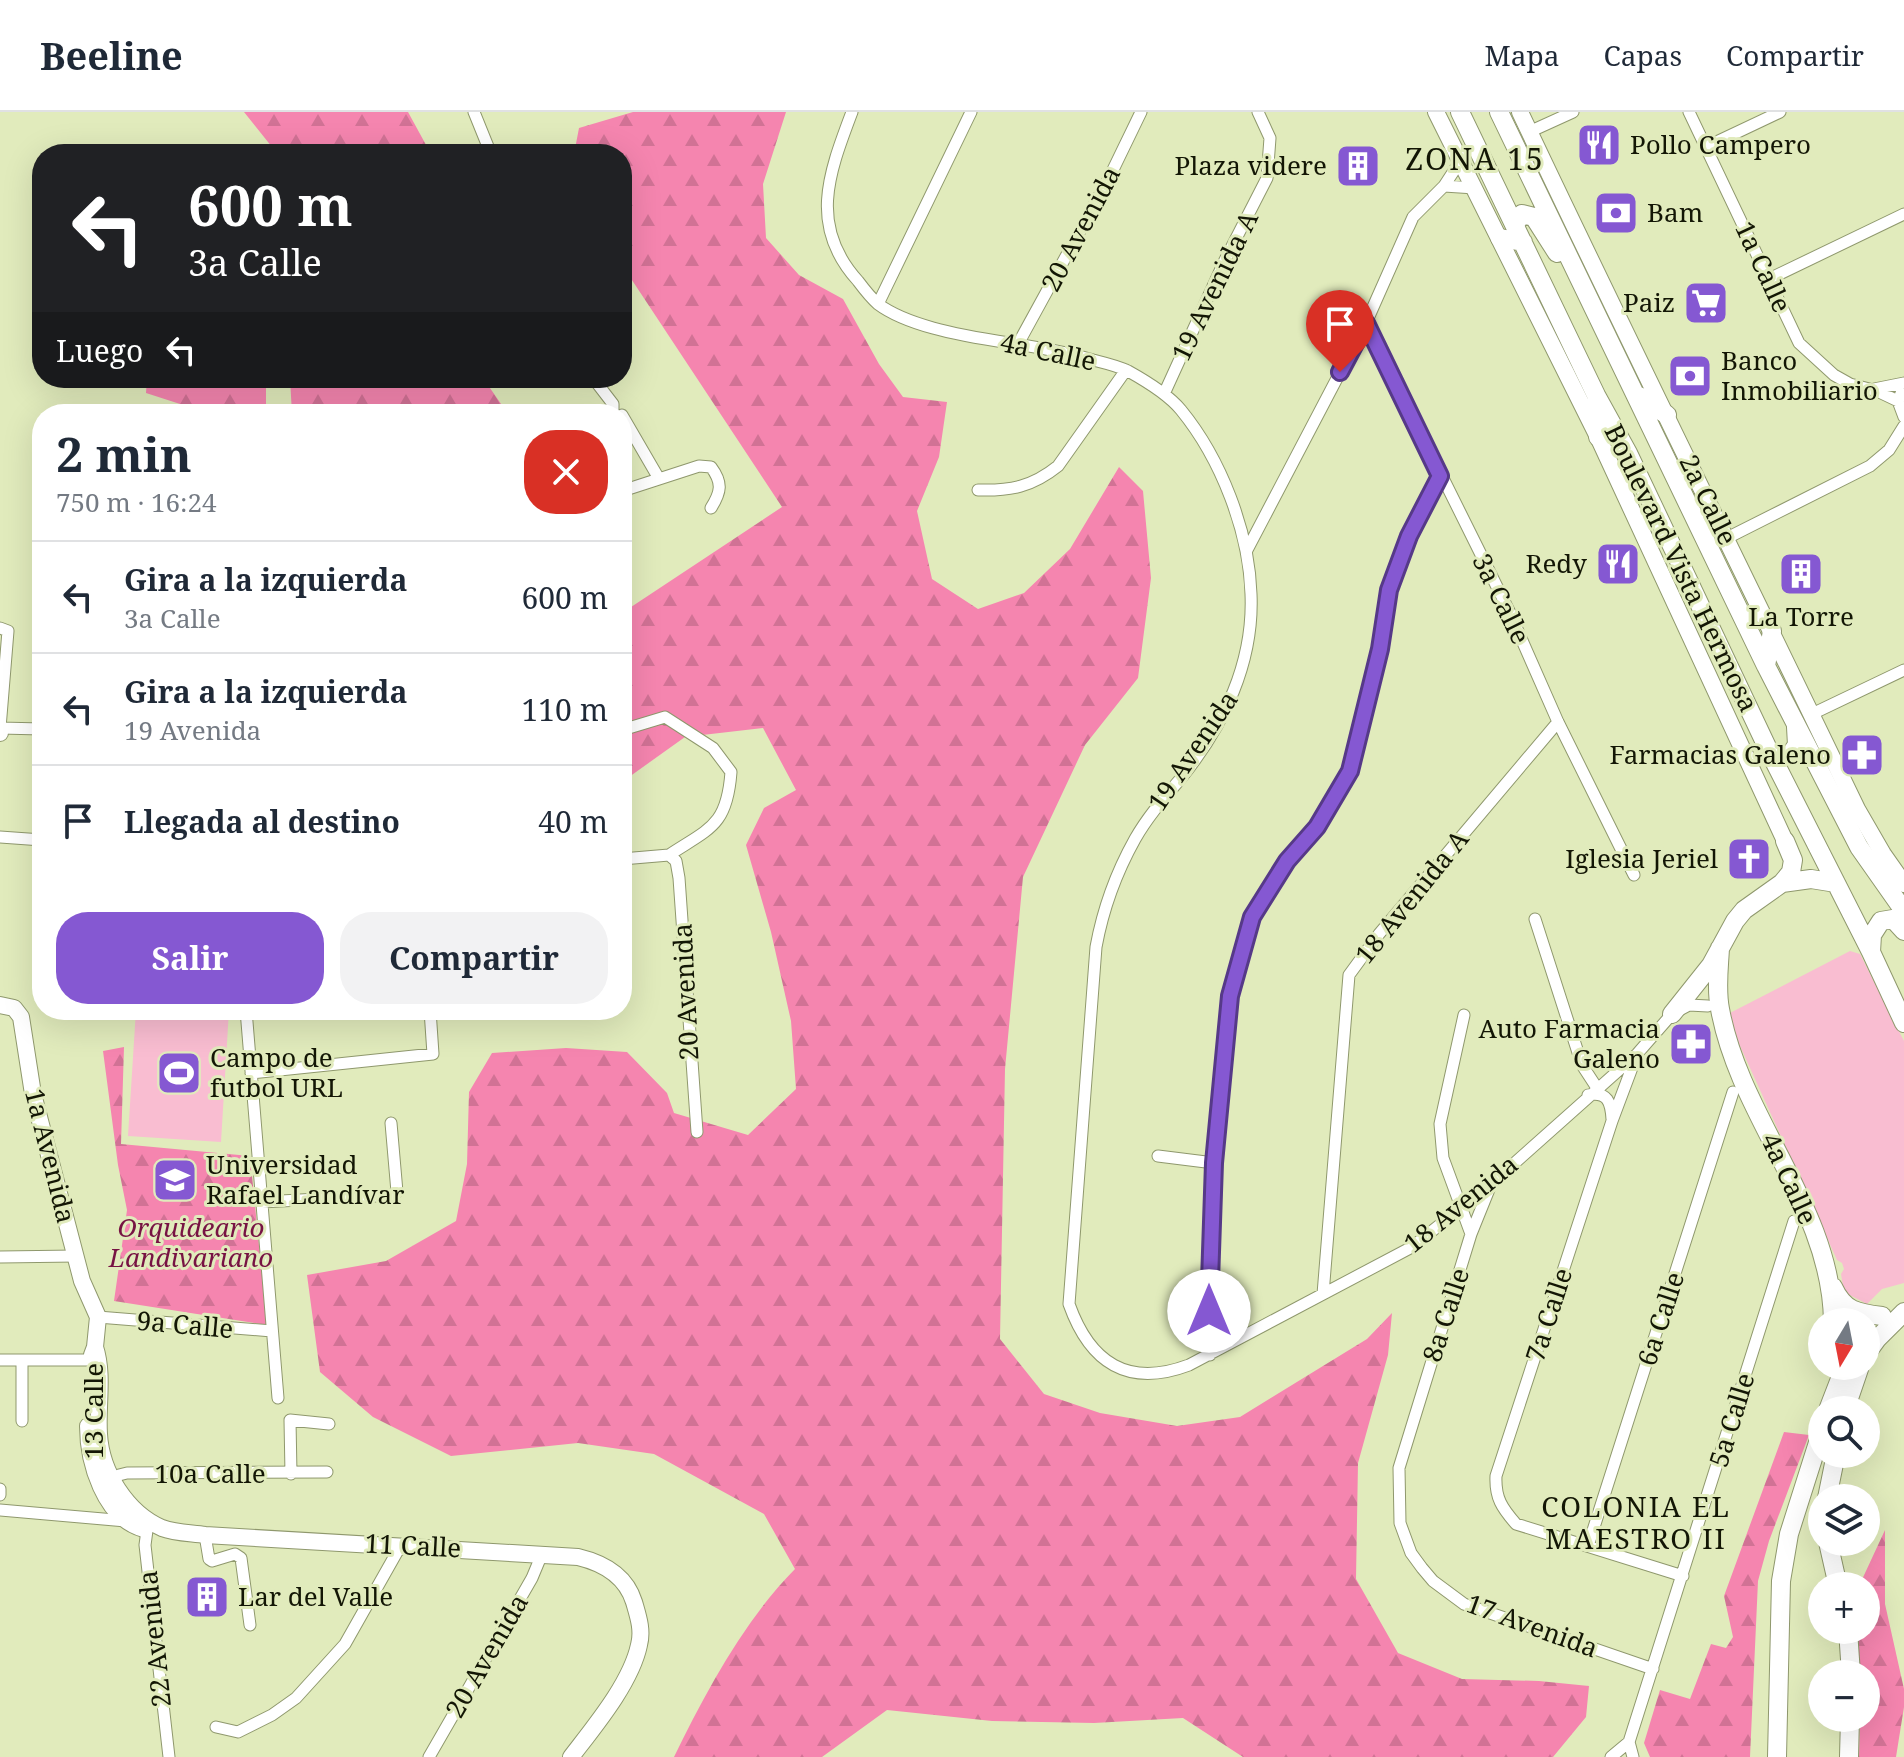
<!DOCTYPE html>
<html lang="es">
<head>
<meta charset="utf-8">
<style>
	:root { --surface:#fff; --page:#f2f2f3; --text:#1f2937; --muted:#747a83; --line:#e0e1e3; --accent:#8558d2 }
	body { margin:0; font-family:"Noto Serif",serif; background:var(--page); color:var(--text); height:100vh; display:flex; flex-direction:column; font-size:30px; white-space:nowrap }
	* { box-sizing:border-box; margin:0 }
	p { font-size:26px; color:var(--muted) }
	.icon { flex:none; width:44px; height:44px; fill:none; stroke:currentColor; stroke-width:2; stroke-linecap:round; stroke-linejoin:round }
	.map { position:relative; flex:1; overflow:hidden }
	.panel { position:absolute; left:32px; top:292px; width:600px; height:616px; display:flex; flex-direction:column; background:var(--surface); border-radius:32px; box-shadow:0 8px 32px #0002 }
	.panel>* { flex:none }
	.banner { position:absolute; left:32px; top:32px; width:600px; height:244px; border-radius:32px; box-shadow:0 8px 32px #0002; background:#202124; color:#fff; overflow:hidden }
	.needle { width:52px; rotate:190deg }
	.controls { position:absolute; left:1808px; top:1196px; display:grid; gap:16px }
	.controls a { display:grid; place-items:center; width:72px; height:72px; border-radius:50%; background:var(--surface); box-shadow:0 8px 32px #0002; font-size:40px }
	.pin { position:absolute; display:grid; place-items:center; width:68px; height:68px; color:#fff; margin:-82px -34px; border-radius:50% 50% 50% 0; rotate:-45deg; box-shadow:0 0 8px #0007 }
	.pin .icon { rotate:45deg }
	.me { position:absolute; width:88px; margin:-44px; rotate:0deg; stroke-linejoin:round; filter:drop-shadow(0 0 6px #0008) }
	.turn { display:flex; align-items:center; gap:28px; height:168px; padding:0 24px; font-size:36px }
	.turn .icon { width:104px; height:104px; stroke-width:2.5 }
	.turn b { display:block; font-size:56px; line-height:68px }
	.then { display:flex; align-items:center; height:76px; padding:0 24px; background:#0003; gap:16px; font-size:30px }
	.round { display:grid; place-items:center; flex:none; width:84px; height:84px; border-radius:32px; background:var(--page) }
	.overview { display:flex; align-items:center; justify-content:space-between; height:136px; padding:0 24px }
	h1 { font-size:48px; font-weight:700; line-height:60px }
	.primary-button { display:flex; gap:16px; margin-top:auto; padding:16px 24px }
	.primary-button a { flex:1; height:92px; border-radius:32px; background:var(--accent); color:#fff; font-size:32px; font-weight:700; line-height:92px; text-align:center }
	.primary-button a+a { background:var(--page); color:var(--text) }
	ul { padding:0; list-style:none }
	li { display:flex; align-items:center; gap:24px; height:112px; padding:0 24px; border-top:2px solid var(--line) }
	li div { flex:1 }
	li b { display:block; font-size:30px }
	li em { font-style:normal }
	header { display:flex; align-items:center; gap:48px; box-sizing:border-box; height:112px; padding:0 40px; background:var(--surface); border-bottom:2px solid var(--line) }
	header strong { font-size:38px }
	nav { display:flex; gap:44px; margin-inline-start:auto; font-size:28px }
	.map>svg:first-child { display:block }
	.green { fill:#f9bdd1 }
	.forest { fill:url(#forest-firs) }
	.lines { fill:none; stroke-linecap:round; stroke-linejoin:round }
	.street-casing { stroke:#8f986d; stroke-width:13 }
	.secondary-casing { stroke:#8f986d; stroke-width:18 }
	.primary-casing { stroke:#8f986d; stroke-width:20 }
	.street { stroke:#fff; stroke-width:11 }
	.secondary { stroke:#fff; stroke-width:16 }
	.primary { stroke:#fff; stroke-width:18 }
	.route-casing { stroke:#563988; stroke-width:20 }
	.route { stroke:#8558d2; stroke-width:14 }
	.labels { text-anchor:middle; stroke-width:6; stroke-linejoin:round; paint-order:stroke }
	.poi-label { font-size:26px; fill:#131605; stroke:#e1ebbc; text-anchor:start }
	.street-label { font-size:26px; fill:#131605; stroke:#e1ebbc }
	.park-label { font-size:26px; font-style:italic; fill:#771343; stroke:#e1ebbc }
	.neighbourhood-label { font-size:28px; letter-spacing:2px; fill:#131605; stroke:#e1ebbc }
	.quarter-label { font-size:30px; letter-spacing:2px; fill:#131605; stroke:#e1ebbc }
</style>
</head>
<body>
<header>
<strong>Beeline</strong>
<nav><a>Mapa</a><a>Capas</a><a>Compartir</a></nav>
</header>
<div class="map">
<svg width="1904" height="1645" viewBox="0 0 1904 1645">
	<defs>
		<pattern id="forest-firs" width="22" height="20" patternUnits="userSpaceOnUse" patternTransform="scale(2)"><rect width="22" height="20" fill="#f585af"/><path d="M5 1l3.5 6h-7zM16 11l3.5 6h-7z" fill="#d17295"/></pattern>
	</defs>
	<rect width="100%" height="100%" fill="#e1ebbc"/>
	<path class="green" d="M1850,839L1860,842L1904,929V1171L1882,1177L1867,1192L1844,1180L1841,1162L1844,1157L1842,1151L1837,1148L1726,903Z
		M136,898H229L221,1030L128,1024Z"/>
	<path class="forest" d="M244,0H408L431,42H273L272,35Z
		M633,0H786L763,72L766,126L799,163L843,187L879,252L903,285L947,290L939,345L917,399L932,467L978,497L1024,481L1070,437L1119,355L1143,379L1151,466L1138,566L1085,633L1023,765L1005,957L1000,1227L1044,1282L1100,1301L1177,1314L1240,1305L1367,1227L1392,1201L1388,1243L1358,1351L1356,1467L1398,1541L1462,1567L1539,1569L1589,1574L1586,1605L1553,1645H1243L1183,1606L1094,1611L992,1609L887,1598L822,1645H674C705,1581 745,1507 795,1457L764,1402L654,1342L578,1331L451,1344L373,1305L320,1260L307,1163L386,1149L456,1109L467,1052L469,980L492,941L566,936L627,940L667,981L674,1001L748,1023L796,977L791,909L771,820L746,733L764,696L796,678L763,616L685,625L622,670V501L782,395L622,153V42H574L579,16Z
		M147,266H266V302H211L146,281Z
		M290,266H483L508,302H292Z
		M124,935L121,1032L250,1044L267,1213L114,1189L127,1098L118,1053L103,939Z
		M1784,1320L1809,1323L1769,1429L1758,1469L1750,1645H1650L1644,1631L1660,1578L1690,1587L1711,1532L1726,1536L1733,1525L1724,1484Z
		M1885,1418V1492L1904,1577V1595L1896,1645H1859L1860,1606H1866V1562H1859L1854,1518H1866V1474H1859Z"/>
	<g class="lines">
		<g class="street-casing">
			<path id="street" d="M474,0L491,42
				M852,0C829,61 808,114 858,169C864,177 871,186 878,192C894,204 915,211 933,216C986,231 1041,232 1093,248C1105,251 1118,254 1128,259C1146,269 1168,282 1181,298C1221,347 1249,419 1251,482C1254,550 1224,613 1182,665C1165,685 1148,704 1135,727C1116,761 1103,797 1096,835L1069,1192C1090,1251 1128,1276 1189,1253L1412,1135L1491,1072L1637,942L1672,902L1689,893L1708,894
				M1689,0L1799,231L1834,263L1850,272L1877,279L1898,289
				M1529,20L1573,0
				M1706,35L1780,0
				M1444,74L1475,76
				M1769,167L1904,102
				M878,192L971,0
				M1366,211L1510,501L1558,610L1634,763
				M1018,232L1110,64L1141,0
				M593,266L613,292V302
				M1904,274L1898,289L1904,305
				M1874,277L1904,271
				M1164,282L1225,148L1267,66L1270,26L1258,0
				M622,303L658,365
				M978,378C1010,379 1032,375 1058,354L1126,258
				M622,379L699,354L711,355C723,371 721,380 711,396
				M1727,426L1870,354L1889,338L1904,314
				M1247,438L1366,211L1413,105L1444,74L1461,48
				M0,516L8,519L0,616L42,617
				M1812,602L1904,558
				M622,618L665,605L713,636L731,660C727,714 710,716 669,743
				M0,725L42,728
				M669,743L676,749L679,766L697,1020
				M622,747L669,743
				M1535,807L1582,953L1597,976
				M246,898L278,1286
				M1464,903L1440,1012L1443,1046L1471,1122L1399,1356L1400,1411L1411,1441L1422,1456L1433,1469L1464,1492L1653,1557
				M1636,945L1612,1009L1496,1364C1495,1386 1502,1396 1516,1412L1683,1464
				M251,961L433,942L430,898
				M1588,983C1608,979 1611,991 1612,1007
				M1158,1044L1214,1051
				M262,1090L394,1083L397,1080L391,1011
				M1471,1122L1490,1075
				M0,1145L76,1144
				M1323,1182L1349,863L1379,822L1558,610
				M98,1205L272,1219
				M1210,1243L1208,1177L1214,1051L1230,884L1252,805L1287,749L1317,715L1350,659L1380,537L1389,478L1409,424L1440,364
				M0,1248H99
				M22,1309V1248
				M291,1362L290,1308L329,1312
				M109,1374L119,1363L127,1361L327,1360
				M0,1377V1383
				M0,1398L126,1409
				M148,1411L145,1433L169,1645
				M205,1423L209,1447L212,1449L235,1442L241,1446L250,1513
				M1588,1434L1733,980
				M216,1615L238,1620L272,1603L296,1586L345,1532L401,1433
				M429,1645L532,1466L542,1442
				M1611,1645L1629,1630
				M1633,1645L1629,1630L1794,1109"/>
		</g>
		<g class="secondary-casing">
			<path id="secondary" d="M1436,0L1598,325L1785,729
				M1520,0C1630,233 1745,464 1857,697L1883,742L1904,772
				M0,616V621
				M0,893L14,896L21,905L33,982L82,1169L98,1205L95,1235L92,1243
				M95,1235C104,1263 97,1293 99,1322C101,1360 127,1401 162,1416C175,1421 192,1421 205,1423L578,1445C603,1451 626,1464 634,1490C638,1504 643,1518 639,1533C631,1571 594,1615 571,1645
				M88,1314C88,1350 104,1406 144,1417"/>
		</g>
		<g class="primary-casing">
			<path id="primary" d="M1460,0L1596,283L1628,341L1768,637L1871,840L1904,911
				M1499,0L1766,554L1859,735L1904,799
				M1515,112L1522,102L1534,105L1557,141
				M1500,126L1523,130
				M1639,284L1667,303
				M1596,289L1598,325
				M1766,554L1772,519
				M1768,637L1779,645L1790,643L1797,633L1796,615
				M1782,771L1811,767L1836,771
				M1720,836C1719,856 1716,877 1720,897C1740,1007 1832,1096 1833,1210
				M1871,840L1872,823L1881,809L1893,807L1904,819
				M1672,902L1711,853L1735,809L1744,798L1782,771L1791,760L1793,748L1785,729
				M1833,1175C1844,1199 1857,1201 1882,1204
				M1866,1242L1877,1227L1904,1200
				M1828,1298L1845,1254
				M1845,1298L1860,1254
				M1827,1386L1836,1342
				M1828,1430L1838,1474
				M1848,1518L1851,1562
				M1777,1645L1781,1469L1789,1422L1822,1318
				M1849,1645L1850,1606"/>
		</g>
		<use href="#street" class="street"/>
		<use href="#secondary" class="secondary"/>
		<use href="#primary" class="primary"/>
	</g>
	<g class="lines">
		<g class="route-casing">
			<path id="route" d="M1209,1199L1214,1051L1230,884L1252,805L1287,749L1317,715L1350,659L1380,537L1389,478L1409,424L1440,364L1366,211L1340,260"/>
		</g>
		<use href="#route" class="route"/>
	</g>
	<defs>
		<g id="restaurant-square" transform="scale(2.3)"><rect x="-9" y="-9" width="18" height="18" rx="4" fill="#8558d2" stroke="#e1ebbc"/><path d="M-5-6h1v4h1v-4h1v4h1v-4h1v5L-1.5 .5V6h-2V.5L-5-1ZM5-6V6H3V1.5H1.5Q1.5-4 5-6Z" fill="#fff"/></g>
		<g id="building-square" transform="scale(2.3)"><rect x="-9" y="-9" width="18" height="18" rx="4" fill="#8558d2" stroke="#e1ebbc"/><path d="M-4-6H4V6H1V3H-1V6H-4ZM-2.5-4.3h1.7v1.8h-1.7ZM.8-4.3h1.7v1.8H.8ZM-2.5-1h1.7V.8h-1.7ZM.8-1h1.7V.8H.8Z" fill="#fff"/></g>
		<g id="bank-square" transform="scale(2.3)"><rect x="-9" y="-9" width="18" height="18" rx="4" fill="#8558d2" stroke="#e1ebbc"/><path d="M-6-4H6V4H-6ZM0-2.3a2.3 2.3 0 1 0 0 4.6a2.3 2.3 0 1 0 0-4.6Z" fill="#fff"/></g>
		<g id="supermarket-square" transform="scale(2.3)"><rect x="-9" y="-9" width="18" height="18" rx="4" fill="#8558d2" stroke="#e1ebbc"/><path d="M-6-5.5h2.5l.6 2H6L4.5 2H-2.5L-4.4-4H-6ZM-1.5 3.2a1.3 1.3 0 1 0 .1 0ZM3 3.2a1.3 1.3 0 1 0 .1 0Z" fill="#fff"/></g>
		<g id="pharmacy-square" transform="scale(2.3)"><rect x="-9" y="-9" width="18" height="18" rx="4" fill="#8558d2" stroke="#e1ebbc"/><path d="M-2-6h4v4h4v4h-4v4h-4v-4h-4v-4h4Z" fill="#fff"/></g>
		<g id="church-square" transform="scale(2.3)"><rect x="-9" y="-9" width="18" height="18" rx="4" fill="#8558d2" stroke="#e1ebbc"/><path d="M-1.2-6h2.4v3.5h3.3v2.4h-3.3V6h-2.4V-.1h-3.3v-2.4h3.3Z" fill="#fff"/></g>
		<g id="stadium-square" transform="scale(2.3)"><rect x="-9" y="-9" width="18" height="18" rx="4" fill="#8558d2" stroke="#e1ebbc"/><path d="M0-5a6.5 5 0 1 0 0 10a6.5 5 0 1 0 0-10ZM-3.5-1.8h7v3.6h-7Z" fill="#fff"/></g>
		<g id="university-square" transform="scale(2.3)"><rect x="-9" y="-9" width="18" height="18" rx="4" fill="#8558d2" stroke="#e1ebbc"/><path d="M0-5L7-2L0 1L-7-2ZM-4 1L0 2.5L4 1V4Q0 6-4 4Z" fill="#fff"/></g>
	</defs>
	<g fill-rule="evenodd">
		<use href="#restaurant-square" x="1599" y="33"/>
		<use href="#building-square" x="1358" y="54"/>
		<use href="#bank-square" x="1616" y="101"/>
		<use href="#supermarket-square" x="1706" y="191"/>
		<use href="#bank-square" x="1690" y="264"/>
		<use href="#restaurant-square" x="1618" y="452"/>
		<use href="#building-square" x="1801" y="462"/>
		<use href="#pharmacy-square" x="1862" y="643"/>
		<use href="#church-square" x="1749" y="747"/>
		<use href="#pharmacy-square" x="1691" y="932"/>
		<use href="#stadium-square" x="179" y="961"/>
		<use href="#university-square" x="175" y="1068"/>
		<use href="#building-square" x="207" y="1485"/>
	</g>
	<g class="labels">
		<g class="poi-label">
			<text x="1630" y="42">Pollo Campero</text>
			<text x="1327" y="63" text-anchor="end">Plaza videre</text>
			<text x="1647" y="110">Bam</text>
			<text x="1675" y="200" text-anchor="end">Paiz</text>
			<text x="1721" y="258">Banco<tspan x="1721" dy="30">Inmobiliario</tspan></text>
			<text x="1587" y="461" text-anchor="end">Redy</text>
			<text x="1801" y="514" text-anchor="middle">La Torre</text>
			<text x="1831" y="652" text-anchor="end">Farmacias Galeno</text>
			<text x="1718" y="756" text-anchor="end">Iglesia Jeriel</text>
			<text x="1660" y="926" text-anchor="end">Auto Farmacia<tspan x="1660" dy="30">Galeno</tspan></text>
			<text x="210" y="955">Campo de<tspan x="210" dy="30">futbol URL</tspan></text>
			<text x="206" y="1062">Universidad<tspan x="206" dy="30">Rafael Landívar</tspan></text>
			<text x="238" y="1494">Lar del Valle</text>
		</g>
		<g class="street-label">
			<text transform="translate(1081 117) rotate(-62)" y="9">20 Avenida</text>
			<text transform="translate(1763 155) rotate(65)" y="9">1a Calle</text>
			<text transform="translate(1215 174) rotate(-64)" y="9">19 Avenida A</text>
			<text transform="translate(1048 240) rotate(12)" y="9">4a Calle</text>
			<text transform="translate(1708 388) rotate(64)" y="9">2a Calle</text>
			<text transform="translate(1681 456) rotate(64)" y="9">Boulevard Vista Hermosa</text>
			<text transform="translate(1501 487) rotate(64)" y="9">3a Calle</text>
			<text transform="translate(1193 639) rotate(-56)" y="9">19 Avenida</text>
			<text transform="translate(1412 785) rotate(-51)" y="9">18 Avenida A</text>
			<text transform="translate(686 880) rotate(-93)" y="9">20 Avenida</text>
			<text transform="translate(50 1044) rotate(76)" y="9">1a Avenida</text>
			<text transform="translate(1789 1067) rotate(65)" y="9">4a Calle</text>
			<text transform="translate(1461 1092) rotate(-39)" y="9">18 Avenida</text>
			<text transform="translate(1446 1203) rotate(-72)" y="9">8a Calle</text>
			<text transform="translate(1549 1203) rotate(-72)" y="9">7a Calle</text>
			<text transform="translate(1661 1207) rotate(-72)" y="9">6a Calle</text>
			<text transform="translate(185 1213) rotate(5)" y="9">9a Calle</text>
			<text transform="translate(94 1299) rotate(-90)" y="9">13 Calle</text>
			<text transform="translate(1732 1308) rotate(-73)" y="9">5a Calle</text>
			<text x="210" y="1371">10a Calle</text>
			<text transform="translate(413 1434) rotate(3)" y="9">11 Calle</text>
			<text transform="translate(1532 1514) rotate(20)" y="9">17 Avenida</text>
			<text transform="translate(155 1527) rotate(-96)" y="9">22 Avenida</text>
			<text transform="translate(487 1544) rotate(-60)" y="9">20 Avenida</text>
		</g>
		<g class="park-label">
			<text x="191" y="1125">Orquideario<tspan x="191" dy="30">Landivariano</tspan></text>
		</g>
		<g class="neighbourhood-label">
			<text x="1636" y="1405">COLONIA EL<tspan x="1636" dy="32">MAESTRO II</tspan></text>
		</g>
		<g class="quarter-label">
			<text x="1475" y="58">ZONA 15</text>
		</g>
	</g>
</svg>
<div class="controls">
<a><svg class="needle" viewBox="-14 -14 28 28"><path d="M0-13l5 13h-10z" fill="#e53935"/><path d="M0 13l5-13h-10z" fill="#747a83"/></svg></a>
<a><svg class="icon" aria-label="search" viewBox="0 0 24 24"><circle cx="10" cy="10" r="6"/><path d="M15 15l6 6"/></svg></a>
<a><svg class="icon" aria-label="layers" viewBox="0 0 24 24"><path d="M12 4l9 5-9 5-9-5zM3 14l9 5 9-5"/></svg></a>
<a>+</a>
<a>−</a>
</div>
<div class="pin" style="left:1340px;top:260px;background:#d93025"><svg class="icon" aria-label="arrive" viewBox="0 0 24 24"><path d="M6 21V4h12l-3 4 3 4H6"/></svg></div>
<svg class="me" style="left:1209px;top:1199px" viewBox="-20 -20 40 40"><circle r="19" fill="#fff"/><path d="M0-13L10 11 0 6-10 11z" fill="#8558d2"/></svg>
<div class="banner">
<div class="turn"><svg class="icon" aria-label="left" viewBox="0 0 24 24"><path d="M17 20v-9H6M10 6l-5 5 5 5"/></svg><div><b>600 m</b>3a Calle</div></div>
<div class="then">Luego<svg class="icon" aria-label="left" viewBox="0 0 24 24"><path d="M17 20v-9H6M10 6l-5 5 5 5"/></svg></div>
</div>
<section class="panel">
<div class="overview"><div><h1>2 min</h1><p>750 m · 16:24</p></div><a class="round" style="background:#d93025;color:#fff"><svg class="icon" aria-label="close" viewBox="0 0 24 24"><path d="M6 6l12 12M18 6L6 18"/></svg></a></div>
<ul>
<li><svg class="icon" aria-label="left" viewBox="0 0 24 24"><path d="M17 20v-9H6M10 6l-5 5 5 5"/></svg><div><b>Gira a la izquierda</b><p>3a Calle</p></div><em>600 m</em></li>
<li><svg class="icon" aria-label="left" viewBox="0 0 24 24"><path d="M17 20v-9H6M10 6l-5 5 5 5"/></svg><div><b>Gira a la izquierda</b><p>19 Avenida</p></div><em>110 m</em></li>
<li><svg class="icon" aria-label="arrive" viewBox="0 0 24 24"><path d="M6 21V4h12l-3 4 3 4H6"/></svg><div><b>Llegada al destino</b></div><em>40 m</em></li>
</ul>
<div class="primary-button"><a>Salir</a><a>Compartir</a></div>
</section>
</div>
</body>
</html>
